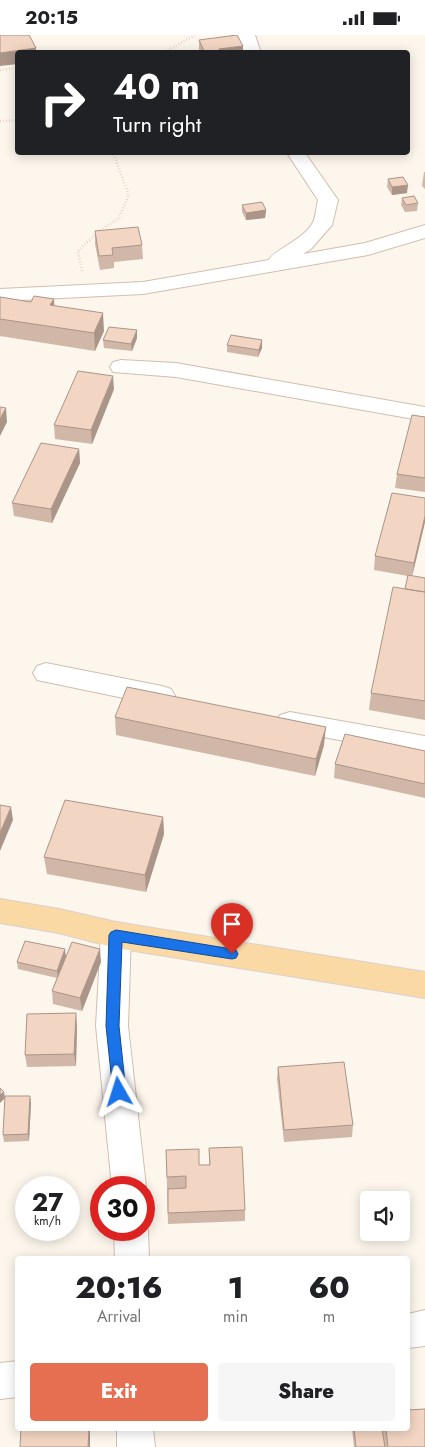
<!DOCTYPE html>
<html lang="en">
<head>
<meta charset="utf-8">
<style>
	:root { --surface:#fff; --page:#f6f6f6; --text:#202124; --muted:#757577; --accent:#e76f51 }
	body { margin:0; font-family:Jost,sans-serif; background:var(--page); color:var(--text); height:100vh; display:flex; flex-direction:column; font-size:19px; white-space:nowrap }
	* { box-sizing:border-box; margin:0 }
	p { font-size:16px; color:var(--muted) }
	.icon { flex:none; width:28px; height:28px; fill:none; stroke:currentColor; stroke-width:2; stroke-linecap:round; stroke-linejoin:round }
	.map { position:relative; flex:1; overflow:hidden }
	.drawer { position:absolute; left:15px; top:1221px; width:395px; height:175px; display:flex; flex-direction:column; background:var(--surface); border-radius:5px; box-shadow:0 2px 12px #0003 }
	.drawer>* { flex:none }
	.banner { position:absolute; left:15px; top:15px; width:395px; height:105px; border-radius:5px; box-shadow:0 2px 12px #0003; background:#202124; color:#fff; overflow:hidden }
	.buttons { position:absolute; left:360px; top:1156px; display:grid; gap:10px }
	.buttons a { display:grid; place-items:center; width:50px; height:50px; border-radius:5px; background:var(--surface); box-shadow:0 2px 12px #0003; font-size:25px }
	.speed { position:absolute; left:15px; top:1141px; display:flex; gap:10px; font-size:25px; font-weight:700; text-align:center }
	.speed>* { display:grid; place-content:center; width:65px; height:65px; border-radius:50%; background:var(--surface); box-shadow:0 2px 12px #0003; line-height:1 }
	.speed small { font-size:12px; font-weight:400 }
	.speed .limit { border:8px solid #d22; background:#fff; color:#111 }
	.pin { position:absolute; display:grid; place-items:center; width:42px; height:42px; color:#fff; margin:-51px -21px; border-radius:50% 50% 50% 0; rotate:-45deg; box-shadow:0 0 5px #0007 }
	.pin .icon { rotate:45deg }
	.me { position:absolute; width:55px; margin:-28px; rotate:354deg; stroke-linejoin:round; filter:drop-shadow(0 0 4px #0008) }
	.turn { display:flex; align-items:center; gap:18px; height:105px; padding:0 15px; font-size:22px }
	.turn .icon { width:65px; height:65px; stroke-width:2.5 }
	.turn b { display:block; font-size:35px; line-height:42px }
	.eta { display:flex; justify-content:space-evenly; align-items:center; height:85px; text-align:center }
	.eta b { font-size:30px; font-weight:800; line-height:35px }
	.primary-button { display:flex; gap:10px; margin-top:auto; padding:10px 15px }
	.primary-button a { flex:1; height:58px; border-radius:5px; background:var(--accent); color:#fff; font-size:20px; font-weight:800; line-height:58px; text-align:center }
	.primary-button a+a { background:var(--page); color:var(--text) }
	.status { display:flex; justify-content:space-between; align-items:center; height:35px; padding:0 25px; background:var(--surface); direction:ltr }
	.status svg { height:14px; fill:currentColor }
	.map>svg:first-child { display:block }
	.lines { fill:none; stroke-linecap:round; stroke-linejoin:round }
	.minor-casing { stroke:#d1beb0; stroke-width:2 }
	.major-casing { stroke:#dad1cd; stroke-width:2 }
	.path { stroke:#d9b8a5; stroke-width:2.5; stroke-dasharray:0.5 2.5; stroke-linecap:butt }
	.minor { fill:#fff; fill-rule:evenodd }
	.major { fill:#fbd9a5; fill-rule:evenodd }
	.wall { fill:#d1b7a8 }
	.shaded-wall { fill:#aa9588 }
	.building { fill:#f3d5c3; stroke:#aa9588 }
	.route { fill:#1a73e8; stroke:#114b97 }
</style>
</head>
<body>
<div class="status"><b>20:15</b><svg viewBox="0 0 49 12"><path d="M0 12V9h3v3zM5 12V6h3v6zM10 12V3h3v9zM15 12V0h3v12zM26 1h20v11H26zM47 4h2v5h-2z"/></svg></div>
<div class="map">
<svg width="425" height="1412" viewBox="0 0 425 1412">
	<rect width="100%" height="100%" fill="#fdf6ec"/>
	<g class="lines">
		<g class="minor-casing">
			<path id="minor" d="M237,0H255L261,18H243Z
				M287,118H305L338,165L332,190L311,214L303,219L365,208L425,190V203L368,220L143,259L0,266V254L143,247L269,225C272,216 303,205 312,189C316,183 316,172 318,165Z
				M121,325L176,328L425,372V386L176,342L113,337L110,332L113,327Z
				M46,628L162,651L171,654L175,661L171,668L162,671L37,645L33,638L37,631Z
				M290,677L425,701V721L280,694L276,687L280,680Z
				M116,887L127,891L131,900L128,991L146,1152L144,1157V1152H112L96,991L101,900L105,891Z
				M144,1185L148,1195L149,1224H115L114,1195H144Z
				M425,1275V1311L408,1313V1279Z
				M18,1326V1362L0,1364V1328Z
				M117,1394H153L155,1412H117Z"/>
		</g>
		<g class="major-casing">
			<path id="major" d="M0,864L59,874L116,887L425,937V963L116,913L59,898L0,888Z"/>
		</g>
		<path class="path" d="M163,18L195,0
			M0,35L18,33
			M0,86L18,85
			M82,236L78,216L99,196L118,184L129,160L113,118"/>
		<use href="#minor" class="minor"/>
		<use href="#major" class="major"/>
	</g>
	<path class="wall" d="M199,5L243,11V18H199Z
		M424,137H425V154L422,151Z
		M388,144L407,158L392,160L387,152Z
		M402,163L418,168L417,176L405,177L401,170Z
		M242,170L266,175L265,183L246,185L242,177Z
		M95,196L142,210L143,224L114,227V233L100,235L95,209Z
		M0,262L31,267L54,264V271L104,296L95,316L0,301Z
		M137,303L132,316L104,313L103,305Z
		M227,310L262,313L258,322L227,317Z
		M114,354L92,409L55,404L54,390Z
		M425,382V457L395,453L397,439Z
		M79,414L80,428L52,488L14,481L12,468Z
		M425,463V487L412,541L425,543V685L369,675L371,658L405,554L408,541L374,535L375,521Z
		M115,682L324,710L315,741L116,700Z
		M425,716V763L334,743L335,729Z
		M163,782L164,799L146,857L47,839L44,822Z
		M66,921L101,927L82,976L53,969L52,956L57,943L18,934L17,927Z
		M77,991L76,1031L27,1032L25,1020Z
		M278,1032L353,1090L352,1102L284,1107L277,1044Z
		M31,1068L29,1106L4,1107L3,1100Z
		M209,1113L245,1175V1186L168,1189L166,1115L199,1130H209Z
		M352,1394H408L425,1412H354Z"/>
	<path class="shaded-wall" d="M243,11V18H219V14Z
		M36,13V18H18V29L0,31V18Z
		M408,150L407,158L392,160V152Z
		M266,175L265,183L246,185V178Z
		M54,264L55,282L50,270Z
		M103,278L104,296L95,316L94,298Z
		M137,295V303L132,316L131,309Z
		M262,305V313L258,322L259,315Z
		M113,341L114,354L92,409L91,395Z
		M6,373L7,387L0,401V384Z
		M79,414L80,428L52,488L51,474Z
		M425,481V487L412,542L414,528Z
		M326,692L324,710L315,741L316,724Z
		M11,772L13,785L0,816V798Z
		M163,782L164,799L146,857L145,840Z
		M65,914L66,922L58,943L57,936Z
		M100,914L101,927L82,976L80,963Z
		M76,978L77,991L76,1031L74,1019Z
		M4,1057L5,1063L0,1068V1060Z
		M30,1061L31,1068L29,1106L28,1099Z
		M89,1394H90V1412H88Z"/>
	<path class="building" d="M0,0H29L36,13L0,18Z
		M237,0L243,11L219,14L220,18H205L199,5Z
		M403,142L408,150L392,152L388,144Z
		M414,161L418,168L406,170L402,163Z
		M262,167L266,175L246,178L242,170Z
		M138,192L142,210L112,213L113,220L99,221L95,196Z
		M34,261L54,264L50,270L103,278L94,298L0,284V262L31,267Z
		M109,292L137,295L131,309L103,305Z
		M231,300L262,305L259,315L227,310Z
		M78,336L113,341L91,395L54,390Z
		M0,372L6,373L0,384Z
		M412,380L425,382V443L397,439Z
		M41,408L79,414L51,474L12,468Z
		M392,458L425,463V481L414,528L375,521Z
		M408,540L425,543V557L405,554Z
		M393,552L425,557V666L371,658Z
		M127,652L326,692L316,724L115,682Z
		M345,699L425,716V749L335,729Z
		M65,765L163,782L145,840L44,822Z
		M0,770L11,772L0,798Z
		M25,906L65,914L57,936L17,927Z
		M72,907L100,914L80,963L52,956Z
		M76,978L74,1019L25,1020L27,979Z
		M344,1027L353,1090L284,1095L278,1032Z
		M0,1053L4,1057L0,1060Z
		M5,1061H30L28,1099L3,1100Z
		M242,1112L245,1175L168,1178V1154L186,1153V1141L167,1142L166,1115L199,1114V1130H210L209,1113Z
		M425,1374V1412H388L386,1394H408V1375Z
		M21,1394H89L88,1412H20Z
		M354,1394H382L385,1412H356Z"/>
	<path class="route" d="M116,895L232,914L236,915L238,919L236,923L232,924L122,907L119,991L126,1057L124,1061L119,1063L115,1061L113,1057L106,991L109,900L111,897Z"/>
</svg>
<div class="buttons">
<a><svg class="icon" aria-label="sound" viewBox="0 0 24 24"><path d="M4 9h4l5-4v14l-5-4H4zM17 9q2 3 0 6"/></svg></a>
</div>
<div class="speed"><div>27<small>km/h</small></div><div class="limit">30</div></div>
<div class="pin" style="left:232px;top:919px;background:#d93025"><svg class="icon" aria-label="arrive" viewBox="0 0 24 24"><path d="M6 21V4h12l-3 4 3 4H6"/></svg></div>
<svg class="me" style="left:119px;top:1057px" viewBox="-20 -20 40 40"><path d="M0-17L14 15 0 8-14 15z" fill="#1a73e8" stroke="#fff" stroke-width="4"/></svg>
<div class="banner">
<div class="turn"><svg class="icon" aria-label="right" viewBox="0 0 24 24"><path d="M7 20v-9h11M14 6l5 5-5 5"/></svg><div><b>40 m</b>Turn right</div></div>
</div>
<section class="drawer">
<div class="eta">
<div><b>20:16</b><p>Arrival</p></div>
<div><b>1</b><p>min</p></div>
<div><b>60</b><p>m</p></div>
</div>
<div class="primary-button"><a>Exit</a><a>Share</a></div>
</section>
</div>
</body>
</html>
